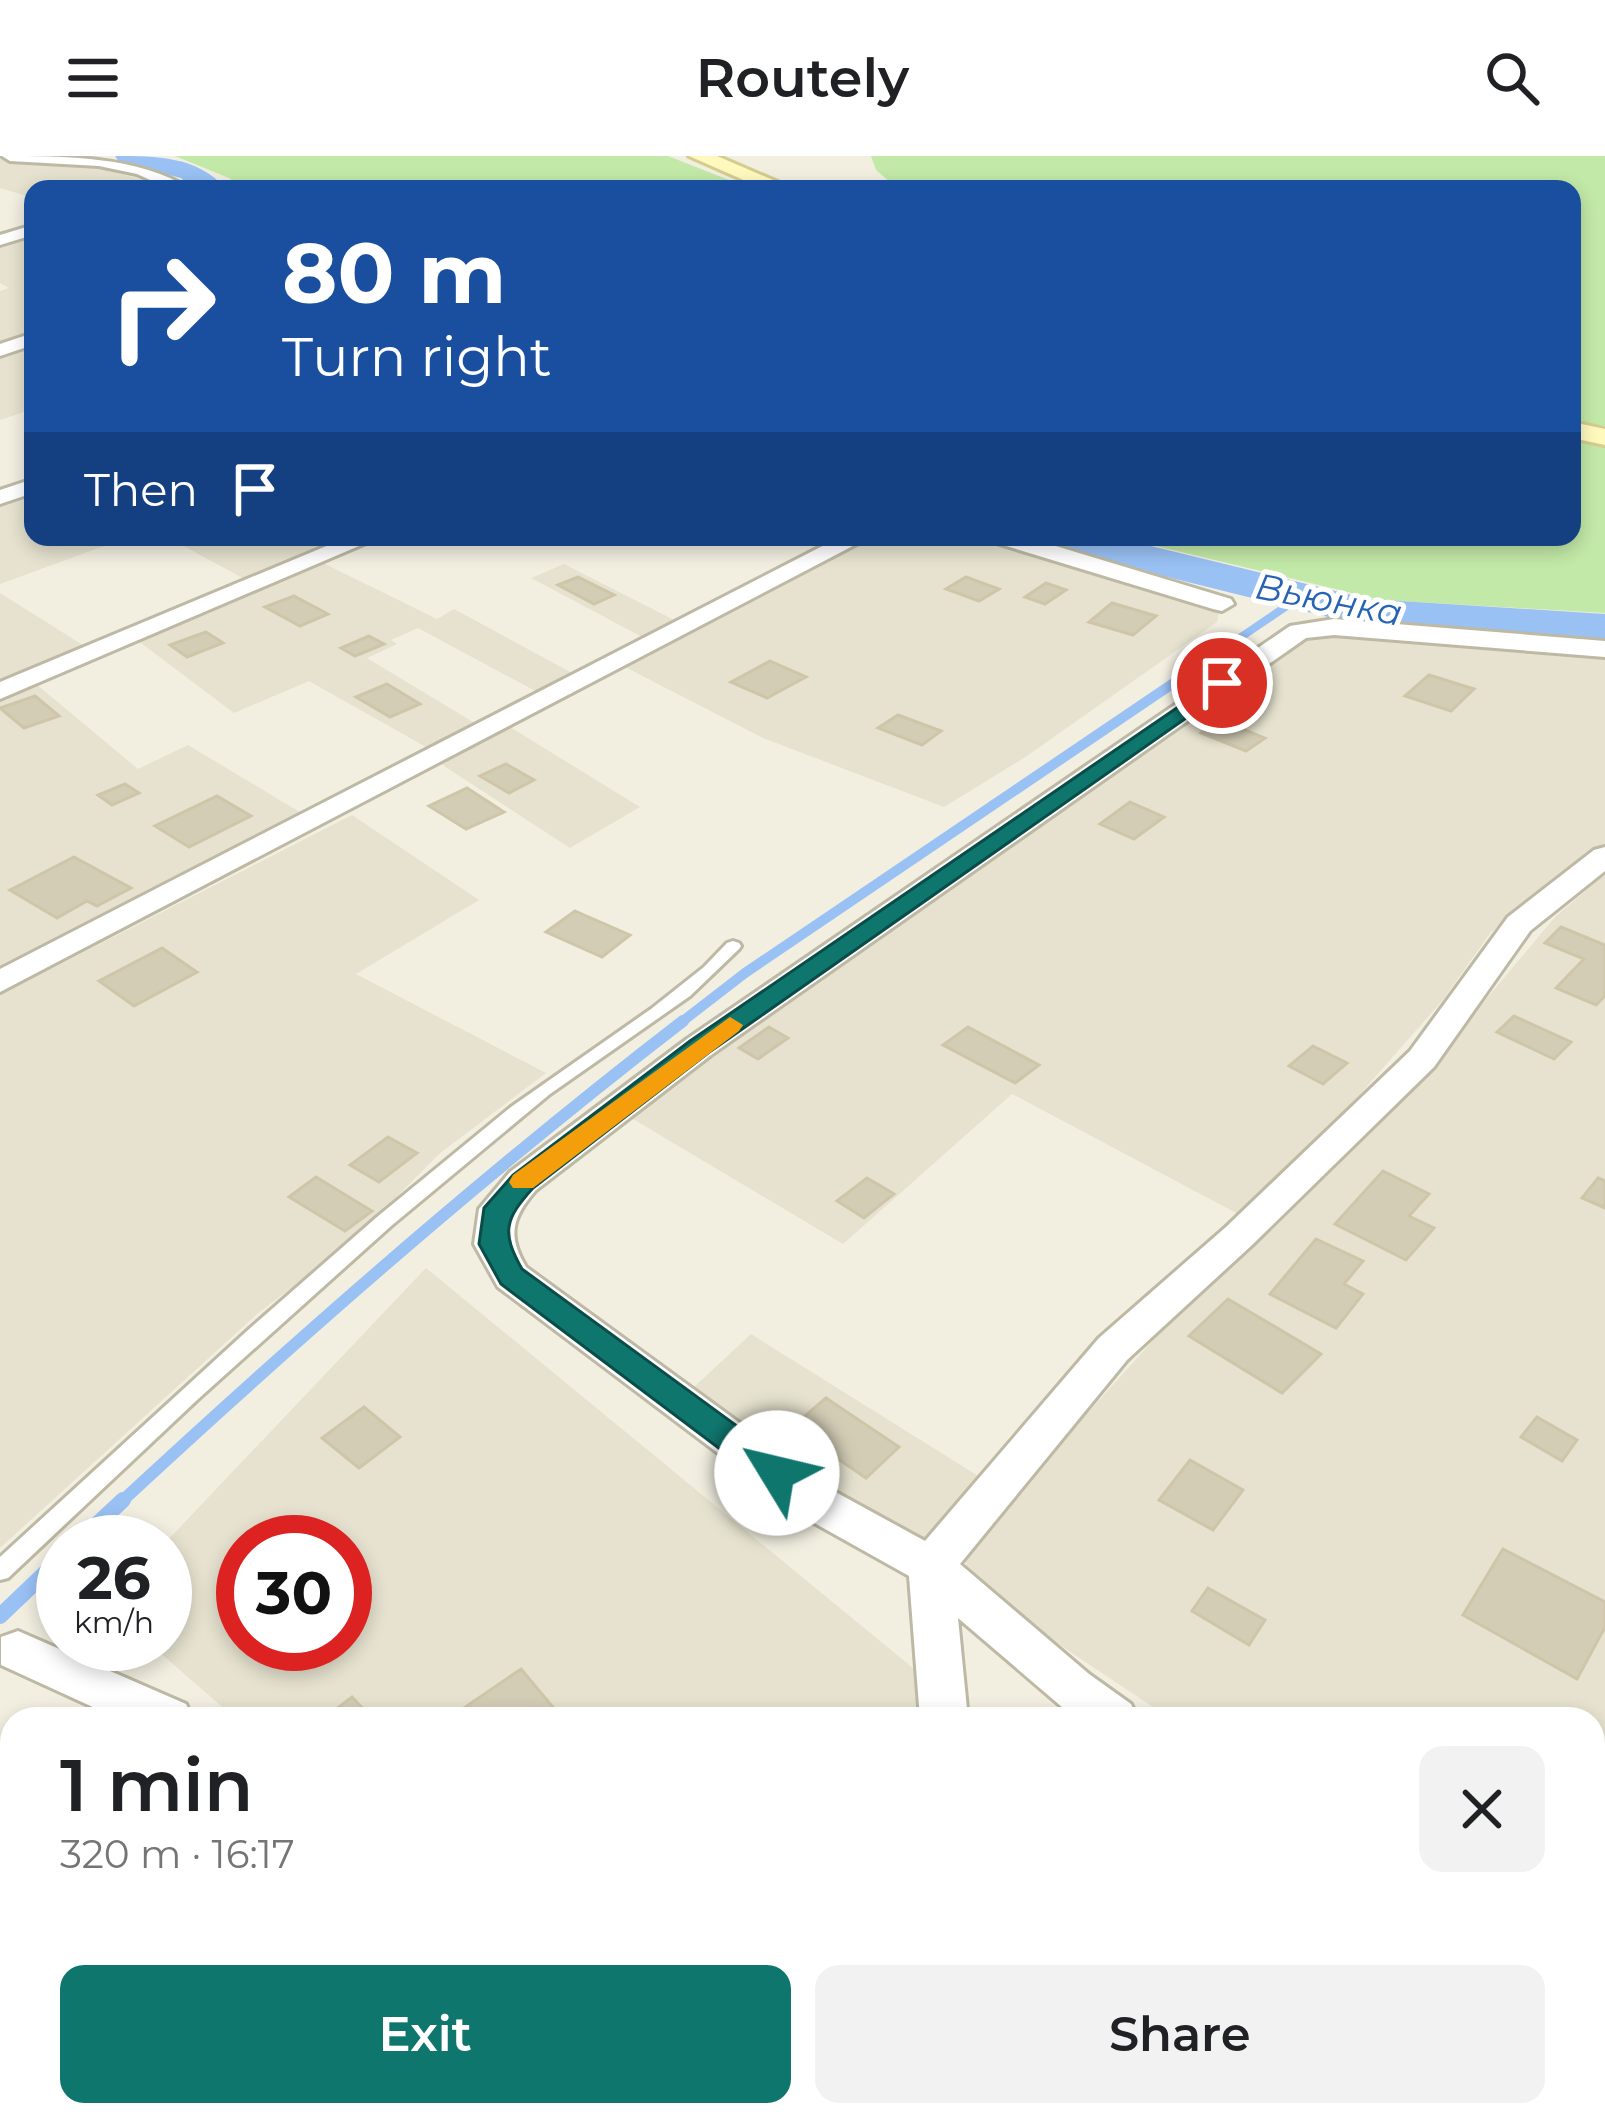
<!DOCTYPE html>
<html lang="en">
<head>
<meta charset="utf-8">
<style>
	:root { --surface:#fff; --page:#f2f2f2; --text:#202124; --muted:#757577; --accent:#0f766e }
	body { margin:0; font-family:Montserrat,sans-serif; background:var(--page); color:var(--text); height:100vh; display:flex; flex-direction:column; font-size:45px; white-space:nowrap }
	* { box-sizing:border-box; margin:0 }
	p { font-size:39px; color:var(--muted) }
	.icon { flex:none; width:66px; height:66px; fill:none; stroke:currentColor; stroke-width:2; stroke-linecap:round; stroke-linejoin:round }
	.map { position:relative; flex:1; overflow:hidden }
	.drawer { position:absolute; left:0px; top:1551px; width:1605px; height:420px; display:flex; flex-direction:column; background:var(--surface); border-radius:36px 36px 0 0; box-shadow:0 6px 18px #0003 }
	.drawer>* { flex:none }
	.guide { position:absolute; left:24px; top:24px; width:1557px; height:366px; border-radius:24px; box-shadow:0 6px 18px #0003; background:#1a4fa0; color:#fff; overflow:hidden }
	.speed { position:absolute; left:36px; top:1359px; display:flex; gap:24px; font-size:60px; font-weight:700; text-align:center }
	.speed>* { display:grid; place-content:center; width:156px; height:156px; border-radius:50%; background:var(--surface); box-shadow:0 6px 18px #0003; line-height:1 }
	.speed small { font-size:30px; font-weight:400 }
	.speed .limit { border:18px solid #d22; background:#fff; color:#111 }
	.pin { position:absolute; display:grid; place-items:center; width:102px; height:102px; color:#fff; margin:-51px; border:6px solid #fff; border-radius:50%; box-shadow:0 3px 12px #0007 }
	.me { position:absolute; width:132px; margin:-66px; rotate:306deg; stroke-linejoin:round; filter:drop-shadow(0 0 9px #0008) }
	.turn { display:flex; align-items:center; gap:42px; height:252px; padding:0 60px; font-size:54px }
	.turn .icon { width:156px; height:156px; stroke-width:2.5 }
	.turn b { display:block; font-size:84px; line-height:102px }
	.then { display:flex; align-items:center; height:114px; padding:0 60px; background:#0003; gap:24px; font-size:45px }
	.round { display:grid; place-items:center; flex:none; width:126px; height:126px; border-radius:24px; background:var(--page) }
	.head { display:flex; align-items:center; justify-content:space-between; height:204px; padding:0 60px }
	h1 { font-size:72px; font-weight:600; line-height:90px }
	.cta { display:flex; gap:24px; margin-top:auto; padding:24px 60px }
	.cta a { flex:1; height:138px; border-radius:24px; background:var(--accent); color:#fff; font-size:48px; font-weight:600; line-height:138px; text-align:center }
	.cta a+a { background:var(--page); color:var(--text) }
	header { display:flex; justify-content:space-between; align-items:center; height:156px; padding:0 60px; background:var(--surface); font-size:54px; font-weight:600 }
	.map>svg:first-child { display:block }
	.residential { fill:#e6e2cf; fill-rule:evenodd }
	.green { fill:#c2e9a7 }
	.lines { fill:none; stroke-linecap:round; stroke-linejoin:round }
	.stream-far3 { stroke:#99c1f4; stroke-width:8 }
	.stream-far2 { stroke:#99c1f4; stroke-width:10 }
	.stream-far1 { stroke:#99c1f4; stroke-width:12 }
	.stream { stroke:#99c1f4; stroke-width:16 }
	.river { fill:#99c1f4; fill-rule:evenodd }
	.building { fill:#d3cdb6; stroke:#cfc6a9; stroke-width:3 }
	.service-casing { stroke:#bdb9a4; stroke-width:6 }
	.minor-casing { stroke:#bdb9a4; stroke-width:6 }
	.secondary-casing { stroke:#d4cd8e; stroke-width:6 }
	.service { fill:#fff; fill-rule:evenodd }
	.minor { fill:#fff; fill-rule:evenodd }
	.secondary { fill:#fff9be; fill-rule:evenodd }
	.route { fill:#0f766e; stroke:#0a4d48; stroke-width:3 }
	.slow { fill:#f59e0b }
	.labels { text-anchor:middle; stroke-width:10; stroke-linejoin:round; paint-order:stroke }
	.far-water-label { font-size:36px; font-style:italic; fill:#2663b4; stroke:#fff }
</style>
</head>
<body>
<header><svg class="icon" aria-label="menu" viewBox="0 0 24 24"><path d="M4 6h16M4 12h16M4 18h16"/></svg>Routely<svg class="icon" aria-label="search" viewBox="0 0 24 24"><circle cx="10" cy="10" r="6"/><path d="M15 15l6 6"/></svg></header>
<div class="map">
<svg width="1605" height="1971" viewBox="0 0 1605 1971">
	<rect width="100%" height="100%" fill="#f2efe1"/>
	<path class="residential" d="M0,3L79,7L175,32L33,33V42L0,32Z
		M33,77V179L0,189V135L9,132L0,127V87Z
		M33,188V253L0,264V198Z
		M33,336V381H129L0,428V348Z
		M167,381H355L250,426Z
		M871,381H982L1219,456L1217,466L1027,600L944,651L763,582L623,510Z
		M323,407L437,463L454,453L572,517L539,537L418,472L391,484L397,488L367,502L478,569L433,595L309,525L234,557L137,484Z
		M564,408L676,465L644,482L531,422Z
		M0,437L86,491L0,528Z
		M1317,477L1605,500V688L1491,776L1442,845L1347,953L1238,1058L1012,938L843,1088L628,960L1117,612L1231,539Z
		M36,528L138,613L188,589L308,661L0,817V543Z
		M510,571L640,651L570,692L441,608Z
		M352,659L479,744L356,818L546,917L439,998L354,1084L257,1158L0,1392V839Z
		M1605,718V1844L1593,1836V1563H1171L970,1429L964,1394L1157,1180L1418,924L1556,760Z
		M426,1112L919,1517L922,1563H236L150,1488H165V1387ZM243,1386H345V1488H243Z
		M751,1178L983,1323L917,1390L693,1232Z
		M12,1699V1959H472L485,1971H0V1711Z"/>
	<path class="green" d="M175,0H668L752,33H241L229,22Z
		M871,0H1605V270L1572,265V33H898L876,14Z
		M1572,283L1605,290V457L1381,444L1119,381H1572Z"/>
	<g class="lines">
		<path class="stream-far3" d="M1213,500L1297,443"/>
		<path class="stream-far2" d="M679,868L745,817L1218,497"/>
		<path class="stream-far1" d="M120,1347C302,1178 487,1016 683,865"/>
		<path class="stream" d="M78,1386L123,1344
			M0,1460L63,1400"/>
		<path class="river" d="M115,0C156,0 198,0 226,33H193L181,22L119,6Z
			M1037,381H1114L1368,443L1605,458V486L1368,471L1043,390Z"/>
	</g>
	<path class="building" d="M578,421L614,439L594,448L558,429Z
		M966,421L999,433L979,445L946,433Z
		M1046,427L1066,434L1045,448L1025,441Z
		M294,440L328,458L300,470L265,451Z
		M1112,447L1156,460L1133,479L1089,466Z
		M206,476L223,487L187,501L170,489Z
		M369,480L384,488L355,500L341,492Z
		M770,505L806,521L767,542L731,526Z
		M1429,519L1474,533L1451,555L1405,540Z
		M387,528L420,548L390,561L356,541Z
		M35,540L59,560L24,572L0,552Z
		M898,559L941,575L922,589L878,572Z
		M1220,564L1265,582L1246,595L1201,577Z
		M506,608L534,624L509,637L480,620Z
		M125,628L139,637L112,649L98,639Z
		M467,632L504,656L466,673L429,650Z
		M217,640L251,660L189,691L155,670Z
		M1130,646L1164,661L1134,683L1100,668Z
		M74,701L131,732L97,750L87,745L57,762L10,734Z
		M575,755L630,779L602,801L546,776Z
		M1561,771L1605,789V840L1596,849L1556,832L1584,803L1545,787Z
		M162,792L197,816L134,850L99,825Z
		M1514,860L1571,886L1554,903L1497,876Z
		M769,871L788,882L758,903L739,892Z
		M968,871L1039,909L1015,927L943,889Z
		M1313,890L1347,907L1323,928L1289,910Z
		M388,981L417,997L379,1026L350,1009Z
		M1383,1015L1429,1038L1409,1060L1434,1072L1406,1104L1335,1068Z
		M316,1021L372,1055L345,1075L289,1041Z
		M867,1022L894,1038L864,1062L837,1045Z
		M1598,1022L1605,1025V1052L1582,1042Z
		M1316,1083L1363,1105L1344,1128L1363,1138L1336,1172L1270,1138Z
		M1228,1143L1321,1198L1282,1237L1189,1180Z
		M826,1242L899,1291L866,1322L792,1271Z
		M364,1251L400,1281L359,1312L322,1282Z
		M1537,1261L1577,1284L1562,1305L1521,1281Z
		M1190,1304L1243,1334L1213,1374L1159,1344Z
		M1503,1393L1605,1446V1471L1577,1523L1463,1459Z
		M1208,1432L1265,1464L1249,1489L1192,1455Z
		M521,1513L562,1562L464,1563L458,1556Z
		M352,1541L373,1563H323Z
		M150,1959H360L349,1971H138Z
		M1330,1959H1363L1369,1971H1294Z"/>
	<g class="lines">
		<g class="service-casing">
			<path id="service" d="M733,785L739,787L741,790L739,793L690,840L550,938L391,1070L197,1244L8,1422L0,1424V1401L247,1175L377,1061L511,951L651,853L704,811L727,787Z
				M404,1959H436L430,1971H398Z"/>
		</g>
		<g class="minor-casing">
			<path id="minor" d="M2,0C63,0 140,0 190,33H170L137,18L99,10L10,5Z
				M33,69V79L0,89V79Z
				M33,177V189L0,200V188Z
				M33,323V337L0,348V334Z
				M348,381H380L0,543V526Z
				M840,381H870L0,836V813Z
				M989,381H1026L1231,443L1234,448L1222,455L1213,453L993,386Z
				M1334,463L1605,485V501L1334,479L1306,482L711,899L536,1034C512,1061 507,1080 526,1111L830,1333L925,1385L1099,1182L1226,1071L1410,895L1508,761L1594,694L1605,691V715L1530,775L1434,911L1252,1089L1127,1204L960,1408L1089,1518L1131,1548L1138,1563H1076L958,1462L968,1563H920L909,1420L800,1359L498,1131L474,1088L479,1053L510,1016L687,883L1290,470Z
				M18,1475L186,1548L193,1563H119L1,1509V1481Z
				M536,1959H599L604,1971H541Z
				M898,1959H954L957,1971H901Z
				M1476,1959H1537L1542,1971H1481Z"/>
		</g>
		<g class="secondary-casing">
			<path id="secondary" d="M689,0H717L794,33H764Z
				M1572,266L1605,273V289L1572,282Z"/>
		</g>
		<use href="#service" class="service"/>
		<use href="#minor" class="minor"/>
		<use href="#secondary" class="secondary"/>
	</g>
	<path class="route" d="M1222,521L1232,527L1229,532L708,897L533,1032C505,1063 501,1076 522,1113L789,1308L793,1317L789,1327L777,1330L765,1327L501,1128L479,1088L484,1052L513,1019L690,885Z"/>
	<path class="slow" d="M730,861L743,869L739,875L533,1032H513L509,1026L513,1019Z"/>
	<g class="labels">
		<g class="far-water-label">
			<text transform="translate(1329 443) rotate(11)" y="13">Вьюнка</text>
		</g>
	</g>
</svg>
<div class="speed"><div>26<small>km/h</small></div><div class="limit">30</div></div>
<div class="pin" style="left:1222px;top:527px;background:#d93025"><svg class="icon" aria-label="arrive" viewBox="0 0 24 24"><path d="M6 21V4h12l-3 4 3 4H6"/></svg></div>
<svg class="me" style="left:777px;top:1317px" viewBox="-20 -20 40 40"><circle r="19" fill="#fff"/><path d="M0-13L10 11 0 6-10 11z" fill="#0f766e"/></svg>
<div class="guide">
<div class="turn"><svg class="icon" aria-label="right" viewBox="0 0 24 24"><path d="M7 20v-9h11M14 6l5 5-5 5"/></svg><div><b>80 m</b>Turn right</div></div>
<div class="then">Then<svg class="icon" aria-label="arrive" viewBox="0 0 24 24"><path d="M6 21V4h12l-3 4 3 4H6"/></svg></div>
</div>
<section class="drawer">
<div class="head"><div><h1>1 min</h1><p>320 m · 16:17</p></div><a class="round"><svg class="icon" aria-label="close" viewBox="0 0 24 24"><path d="M6 6l12 12M18 6L6 18"/></svg></a></div>
<div class="cta"><a>Exit</a><a>Share</a></div>
</section>
</div>
</body>
</html>
